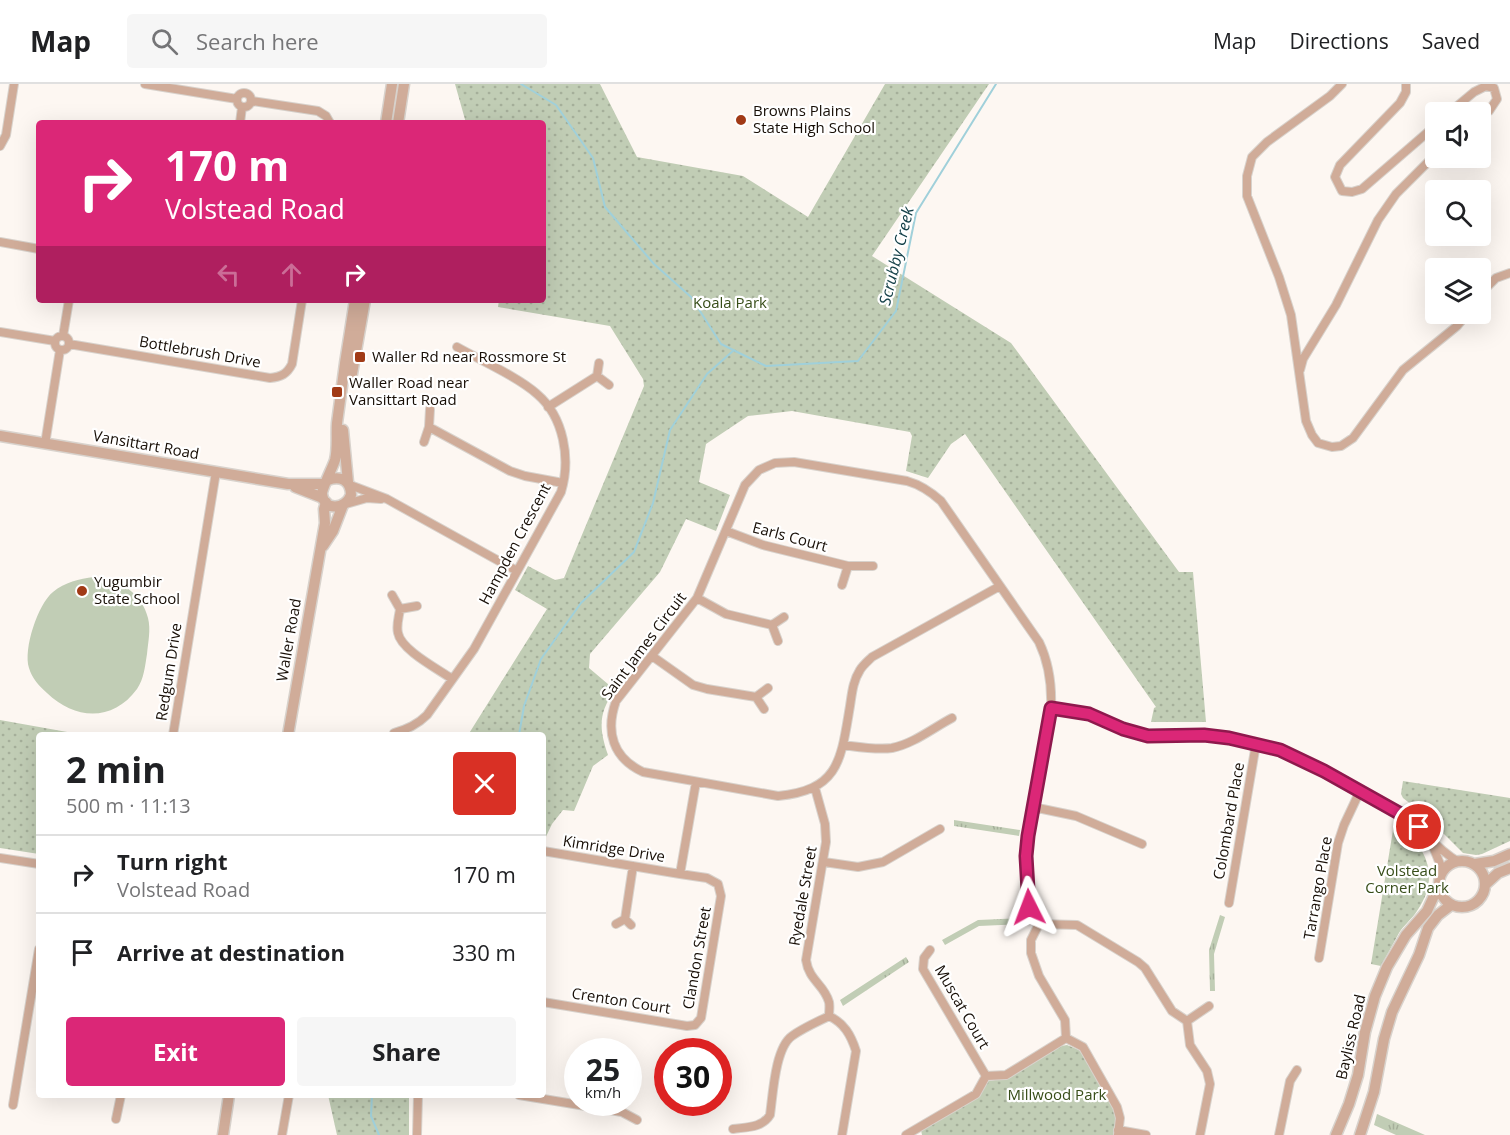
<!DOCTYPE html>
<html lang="en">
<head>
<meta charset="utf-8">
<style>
	:root { --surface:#fff; --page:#f6f6f6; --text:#202124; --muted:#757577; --line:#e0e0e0; --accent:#db2777 }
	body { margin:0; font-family:"Open Sans",sans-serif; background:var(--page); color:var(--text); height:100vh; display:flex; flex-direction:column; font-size:22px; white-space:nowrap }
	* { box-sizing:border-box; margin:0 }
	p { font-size:20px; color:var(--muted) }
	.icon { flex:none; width:33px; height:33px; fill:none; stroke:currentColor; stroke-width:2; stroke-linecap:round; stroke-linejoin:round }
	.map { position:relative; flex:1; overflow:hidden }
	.drawer { position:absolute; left:36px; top:648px; width:510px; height:366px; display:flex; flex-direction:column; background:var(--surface); border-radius:6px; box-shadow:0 6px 24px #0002 }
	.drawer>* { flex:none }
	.top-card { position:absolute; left:36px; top:36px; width:510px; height:183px; border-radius:6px; box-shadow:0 6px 24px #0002; background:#db2777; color:#fff; overflow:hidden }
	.controls { position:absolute; left:1425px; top:18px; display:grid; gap:12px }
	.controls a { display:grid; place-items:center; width:66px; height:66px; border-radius:6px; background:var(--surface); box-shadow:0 6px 24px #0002; font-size:30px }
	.speed { position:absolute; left:564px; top:954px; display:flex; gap:12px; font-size:30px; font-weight:700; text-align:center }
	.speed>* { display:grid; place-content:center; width:78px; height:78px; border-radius:50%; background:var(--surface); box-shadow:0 6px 24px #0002; line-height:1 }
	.speed small { font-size:15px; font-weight:400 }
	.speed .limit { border:9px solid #d22; background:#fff; color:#111 }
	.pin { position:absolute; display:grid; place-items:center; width:51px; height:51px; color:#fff; margin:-26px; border:3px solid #fff; border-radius:50%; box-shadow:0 2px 6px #0007 }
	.me { position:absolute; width:66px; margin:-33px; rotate:357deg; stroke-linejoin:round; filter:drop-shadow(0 0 4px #0008) }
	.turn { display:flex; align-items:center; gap:21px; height:126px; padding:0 30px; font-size:27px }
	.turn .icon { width:78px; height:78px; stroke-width:2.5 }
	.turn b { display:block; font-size:42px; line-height:51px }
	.lanes { display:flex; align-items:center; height:57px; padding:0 30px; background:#0003; justify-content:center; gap:30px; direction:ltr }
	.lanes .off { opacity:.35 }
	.round { display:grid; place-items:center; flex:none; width:63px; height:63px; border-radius:6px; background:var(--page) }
	.headline { display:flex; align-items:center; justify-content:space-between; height:102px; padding:0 30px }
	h1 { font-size:36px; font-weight:700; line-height:45px }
	.cta { display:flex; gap:12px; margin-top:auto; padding:12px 30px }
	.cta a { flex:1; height:69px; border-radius:6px; background:var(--accent); color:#fff; font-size:24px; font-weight:700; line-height:69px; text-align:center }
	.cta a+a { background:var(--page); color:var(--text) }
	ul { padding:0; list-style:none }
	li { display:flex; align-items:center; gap:18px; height:78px; padding:0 30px; border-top:2px solid var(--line) }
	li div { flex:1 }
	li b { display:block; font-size:22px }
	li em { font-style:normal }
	header { display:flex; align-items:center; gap:36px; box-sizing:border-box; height:84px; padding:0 30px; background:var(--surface); border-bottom:2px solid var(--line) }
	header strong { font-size:28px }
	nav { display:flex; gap:33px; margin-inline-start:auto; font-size:21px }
	.search { width:420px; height:54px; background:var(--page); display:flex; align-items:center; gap:15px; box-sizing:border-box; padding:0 21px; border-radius:6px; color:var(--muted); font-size:22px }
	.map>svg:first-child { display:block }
	.grass { fill:url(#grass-tufts) }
	.park { fill:url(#park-dots) }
	.pitch { fill:#c1cdb5 }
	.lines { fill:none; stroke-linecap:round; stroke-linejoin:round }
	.stream { stroke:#a0d0da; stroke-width:2 }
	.minor-casing { stroke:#d8d2cc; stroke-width:10 }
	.tertiary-casing { stroke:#d8d2cc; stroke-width:13 }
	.minor { stroke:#d0ac99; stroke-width:8 }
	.tertiary { stroke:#d0ac99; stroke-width:10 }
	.route-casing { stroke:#8e194d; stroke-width:15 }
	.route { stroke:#db2777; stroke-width:10 }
	.poi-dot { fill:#a13a16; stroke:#fff; stroke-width:2 }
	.labels { text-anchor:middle; stroke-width:4.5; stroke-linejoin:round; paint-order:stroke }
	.poi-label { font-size:15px; fill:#170e06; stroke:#fff; text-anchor:start }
	.park-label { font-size:15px; fill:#374d18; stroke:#fff }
	.street-label { font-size:15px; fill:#170e06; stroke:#fff }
	.water-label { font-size:16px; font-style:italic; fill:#154149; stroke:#fff }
</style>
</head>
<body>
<header>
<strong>Map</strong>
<div class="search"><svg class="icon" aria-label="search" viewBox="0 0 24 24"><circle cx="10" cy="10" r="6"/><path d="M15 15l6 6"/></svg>Search here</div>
<nav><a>Map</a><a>Directions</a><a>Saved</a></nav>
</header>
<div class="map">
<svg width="1510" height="1051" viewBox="0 0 1510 1051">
	<defs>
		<pattern id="grass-tufts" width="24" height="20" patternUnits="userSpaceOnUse" patternTransform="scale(1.5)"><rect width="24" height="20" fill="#c1cdb5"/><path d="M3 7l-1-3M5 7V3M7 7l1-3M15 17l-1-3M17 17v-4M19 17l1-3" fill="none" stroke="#a5af9a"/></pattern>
		<pattern id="park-dots" width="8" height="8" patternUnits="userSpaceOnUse" patternTransform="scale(1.5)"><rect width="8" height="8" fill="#c1cdb5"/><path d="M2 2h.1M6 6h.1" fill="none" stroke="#a5af9a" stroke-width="1.8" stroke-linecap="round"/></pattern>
	</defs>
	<rect width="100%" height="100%" fill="#fdf7f2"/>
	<path class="grass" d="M954,736L1020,746L1019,752L954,742Z
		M1220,831L1225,833L1214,870L1215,907H1210L1209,866Z
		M1022,834L1023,840L979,842L945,861L942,856L978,836Z
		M906,873L909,878L843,922L840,916Z
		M1377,1030L1425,1051H1426H1396L1374,1041Z"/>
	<path class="park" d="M455,0H600L637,73L743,92L808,133L885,0H989L872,172L1011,259L1179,488H1193L1206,638H1151L1154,624L1156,623L965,350L951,360L928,394L906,387L912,352L910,348L792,327L748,332L706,360L699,398L730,411L716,447L686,435L660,488L590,570L589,584L615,606C598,629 599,645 608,671L593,682L574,727L563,726L552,740L543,759V651H468L547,525L515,506L528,482L555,496L564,494L644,302L643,295L610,242L498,223L499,216H543V39H466Z
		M0,636L84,651H39V770L0,764Z
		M1403,697L1510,714V757L1482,770L1476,771L1463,769L1426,732L1403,714L1401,710Z
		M1394,740C1427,760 1441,793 1417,827C1412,835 1404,841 1399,849C1393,860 1387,871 1381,882L1371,880Z
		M1067,961L1079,966L1082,970L1114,1026L1116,1038L1113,1051H922L921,1046L983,1004L988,997L1009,994L1061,962Z
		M328,1011H409V1051H337Z"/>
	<path class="pitch" d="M94,493C118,494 142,509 148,534C151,546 148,558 147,570C145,582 144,595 137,605C113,638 75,636 47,609C39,602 32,594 29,584C23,565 38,520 53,508C65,498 79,495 94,493Z"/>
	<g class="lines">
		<path class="stream" d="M521,0L556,21L593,74L605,123L654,180L691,213L721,260L766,282L858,277L896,227L916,129L996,0
			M519,651L524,622L541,575L581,519L634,468L653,419L670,346L707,290L734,266
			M372,1011L371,1032L379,1051"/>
		<g class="minor-casing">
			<path id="minor" d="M145,0L237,15
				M1342,0L1330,12L1267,58L1252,73L1247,92V112L1279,193L1291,231L1306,337L1312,351L1318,359L1332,363L1341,362L1353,354L1403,286L1457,242L1467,230
				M1406,0V8L1400,19L1340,81L1335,93L1342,107L1352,108L1362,105L1436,41
				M237 16a7 7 0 1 1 14 0a7 7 0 1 1-14 0Z
				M252,17L318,27L326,32L330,39
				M1450,28L1474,8L1486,2L1494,4L1497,15L1489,27L1480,32
				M240,39L242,23
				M0,62L6,51L14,0
				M0,158L39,165
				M1480,210L1496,194L1510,189
				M0,248L55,257
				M55 259a7 7 0 1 1 14 0a7 7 0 1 1-14 0Z
				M63,252L69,216
				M69,260L270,294C281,293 287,290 292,280L302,216
				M599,279L597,292L609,301
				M1300,286L1303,275L1336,221L1378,136L1396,110L1436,70
				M548,323L597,292
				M429,343L510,387L525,392L563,399
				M424,358L429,343L430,325
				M45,360L60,266
				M350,401L387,415L517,487
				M346,420L367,414L381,415
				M726,447L763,461L848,482
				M842,501L848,482H873
				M1000,502L872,573C868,577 863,581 860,586C853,597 852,609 850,622C841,675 840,706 778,712L643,688C613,674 605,648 616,617L697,514L745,401L759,386L775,379L794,378L907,397C921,401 930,407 941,417L1039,558C1049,579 1052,600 1051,624L1026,773L1029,823L1039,840L1031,856V869L1039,892L1065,936L1066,954
				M392,511L400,525L417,522
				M697,514L726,530L772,541
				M400,525C399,533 396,541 398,549C401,566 438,585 452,595
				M778,557L772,541L784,533
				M652,572L693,601L707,605L756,613
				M1051,624C1064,626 1079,627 1091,631C1110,639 1127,648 1146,652C1173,657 1201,650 1228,654C1294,665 1349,701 1406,733C1424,747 1437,765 1457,777
				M764,625L756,613L768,604
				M394,649C407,645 417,641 427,631L474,565L561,408C571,375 564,333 537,310C518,293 480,276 457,263
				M173,651L216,388
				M843,661C859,663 876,666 892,664C913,660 933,644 952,634
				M815,704L825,740L826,758L806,876C809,897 824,900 829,918C830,922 829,928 829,932C844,939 851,951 856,967L842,1051
				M1033,723L1076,732L1142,760
				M1432,760L1440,780L1439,793
				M543,767L680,790
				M0,774L39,780
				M824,778L858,783L883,778L940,745
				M1229,819L1256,660
				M625,835L633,782
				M616,840L625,835L631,841
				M1039,840L1077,841L1138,878L1145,884L1172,927L1187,937L1190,961L1207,987L1210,1000L1200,1051
				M930,866L924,874L923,885L986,992
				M1319,874L1338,759L1344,741L1360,707
				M543,918L687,942L695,941L701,934L721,812L718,800L707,794L680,790L696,698
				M1187,937L1209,922
				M1066,954L1083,963L1117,1023L1120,1034L1118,1051
				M519,1011L622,1028L637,1036
				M13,1021L39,865
				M116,1035L121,1011
				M733,1045C747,1043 762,1044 770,1031C773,1010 775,964 792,952C803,944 817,938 829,932
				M1118,1046L1146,1051
				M282,1051L289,1011
				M417,1051L418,1011
				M906,1051L976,1010L986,992L1006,991L1066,954
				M1279,1051L1290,997L1297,986"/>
		</g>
		<g class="tertiary-casing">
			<path id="tertiary" d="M386,39L392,0
				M398,39L404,0
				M352,290L365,216
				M343,346L348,398
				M0,352L288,400H325
				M328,396C341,391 351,397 351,411C346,425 324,428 322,410C322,404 332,385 335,376C338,364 336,351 337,339C342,298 348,257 355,216
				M295,403L323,414
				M323,462L333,447L343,421
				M288,651L325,439L324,425L326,418
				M1439 800a23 23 0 1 1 46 0a23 23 0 1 1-46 0Z
				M1475,780L1494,777L1510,770
				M1486,800L1498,789L1510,784
				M223,1051L229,1011
				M1336,1051L1349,1020L1358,991L1365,948L1375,912L1387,883L1406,851L1427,827L1438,803
				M1360,1051L1374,1008L1384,955L1392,928L1419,871L1428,844L1438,831L1451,821"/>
		</g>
		<use href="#minor" class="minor"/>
		<use href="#tertiary" class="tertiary"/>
	</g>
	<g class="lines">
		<g class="route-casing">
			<path id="route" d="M1029,823L1026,772L1028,752L1051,624L1089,630L1123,645L1148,652L1204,651L1229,654L1280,666L1324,687L1406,733L1419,743"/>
		</g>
		<use href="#route" class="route"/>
	</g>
	<g class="poi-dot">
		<circle cx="741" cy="36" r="6"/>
		<rect x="354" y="267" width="12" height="12" rx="3"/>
		<rect x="331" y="302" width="12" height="12" rx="3"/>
		<circle cx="82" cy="507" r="6"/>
	</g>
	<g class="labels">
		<g class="poi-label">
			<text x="753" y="32">Browns Plains<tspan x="753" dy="17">State High School</tspan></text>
			<text x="372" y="278">Waller Rd near Rossmore St</text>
			<text x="349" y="304">Waller Road near<tspan x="349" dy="17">Vansittart Road</tspan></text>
			<text x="94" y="503">Yugumbir<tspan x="94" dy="17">State School</tspan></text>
		</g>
		<g class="park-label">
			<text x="730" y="224">Koala Park</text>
			<text x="1407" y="792">Volstead<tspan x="1407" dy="17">Corner Park</tspan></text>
			<text x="1057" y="1016">Millwood Park</text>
		</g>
		<g class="street-label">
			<text transform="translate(200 268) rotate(10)" y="5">Bottlebrush Drive</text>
			<text transform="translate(146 361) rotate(10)" y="5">Vansittart Road</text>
			<text transform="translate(790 453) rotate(15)" y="5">Earls Court</text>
			<text transform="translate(515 460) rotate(-62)" y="5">Hampden Crescent</text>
			<text transform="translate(289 556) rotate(-80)" y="5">Waller Road</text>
			<text transform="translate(644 562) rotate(-53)" y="5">Saint James Circuit</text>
			<text transform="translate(169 588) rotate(-81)" y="5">Redgum Drive</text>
			<text transform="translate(1229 737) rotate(-80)" y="5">Colombard Place</text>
			<text transform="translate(614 765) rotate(9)" y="5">Kimridge Drive</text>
			<text transform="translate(1318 804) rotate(-80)" y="5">Tarrango Place</text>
			<text transform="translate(803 812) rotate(-80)" y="5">Ryedale Street</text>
			<text transform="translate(697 874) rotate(-80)" y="5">Clandon Street</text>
			<text transform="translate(621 917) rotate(9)" y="5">Crenton Court</text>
			<text transform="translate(962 923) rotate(60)" y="5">Muscat Court</text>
			<text transform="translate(1351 953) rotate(-77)" y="5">Bayliss Road</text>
		</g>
		<g class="water-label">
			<text transform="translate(896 172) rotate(-76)" y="6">Scrubby Creek</text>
		</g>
	</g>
</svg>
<div class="controls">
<a><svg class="icon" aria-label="sound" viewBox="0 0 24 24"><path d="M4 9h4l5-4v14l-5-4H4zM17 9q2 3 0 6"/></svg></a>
<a><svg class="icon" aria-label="search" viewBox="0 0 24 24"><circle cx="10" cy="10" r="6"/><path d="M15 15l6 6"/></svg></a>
<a><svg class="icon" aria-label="layers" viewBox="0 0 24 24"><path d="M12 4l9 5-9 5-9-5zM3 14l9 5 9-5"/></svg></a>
</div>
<div class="speed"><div>25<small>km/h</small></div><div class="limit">30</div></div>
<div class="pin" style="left:1419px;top:743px;background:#d93025"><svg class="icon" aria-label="arrive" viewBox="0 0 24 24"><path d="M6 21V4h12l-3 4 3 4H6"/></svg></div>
<svg class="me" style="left:1029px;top:823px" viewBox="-20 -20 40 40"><path d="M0-17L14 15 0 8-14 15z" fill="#db2777" stroke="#fff" stroke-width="4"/></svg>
<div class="top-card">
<div class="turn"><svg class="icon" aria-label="right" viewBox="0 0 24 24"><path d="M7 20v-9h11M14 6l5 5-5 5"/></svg><div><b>170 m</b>Volstead Road</div></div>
<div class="lanes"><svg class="icon off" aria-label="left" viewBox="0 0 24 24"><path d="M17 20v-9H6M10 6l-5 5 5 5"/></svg><svg class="icon off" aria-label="ahead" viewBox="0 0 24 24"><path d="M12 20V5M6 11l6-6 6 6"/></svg><svg class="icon" aria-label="right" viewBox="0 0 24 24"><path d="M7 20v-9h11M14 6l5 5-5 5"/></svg></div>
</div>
<section class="drawer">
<div class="headline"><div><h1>2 min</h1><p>500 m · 11:13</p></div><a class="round" style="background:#d93025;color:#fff"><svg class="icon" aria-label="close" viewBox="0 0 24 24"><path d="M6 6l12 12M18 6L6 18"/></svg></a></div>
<ul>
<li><svg class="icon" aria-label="right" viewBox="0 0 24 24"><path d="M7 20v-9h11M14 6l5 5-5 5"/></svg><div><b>Turn right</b><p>Volstead Road</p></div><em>170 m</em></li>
<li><svg class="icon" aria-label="arrive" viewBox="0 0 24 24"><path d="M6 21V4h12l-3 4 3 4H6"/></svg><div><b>Arrive at destination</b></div><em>330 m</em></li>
</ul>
<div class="cta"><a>Exit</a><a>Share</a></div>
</section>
</div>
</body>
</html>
